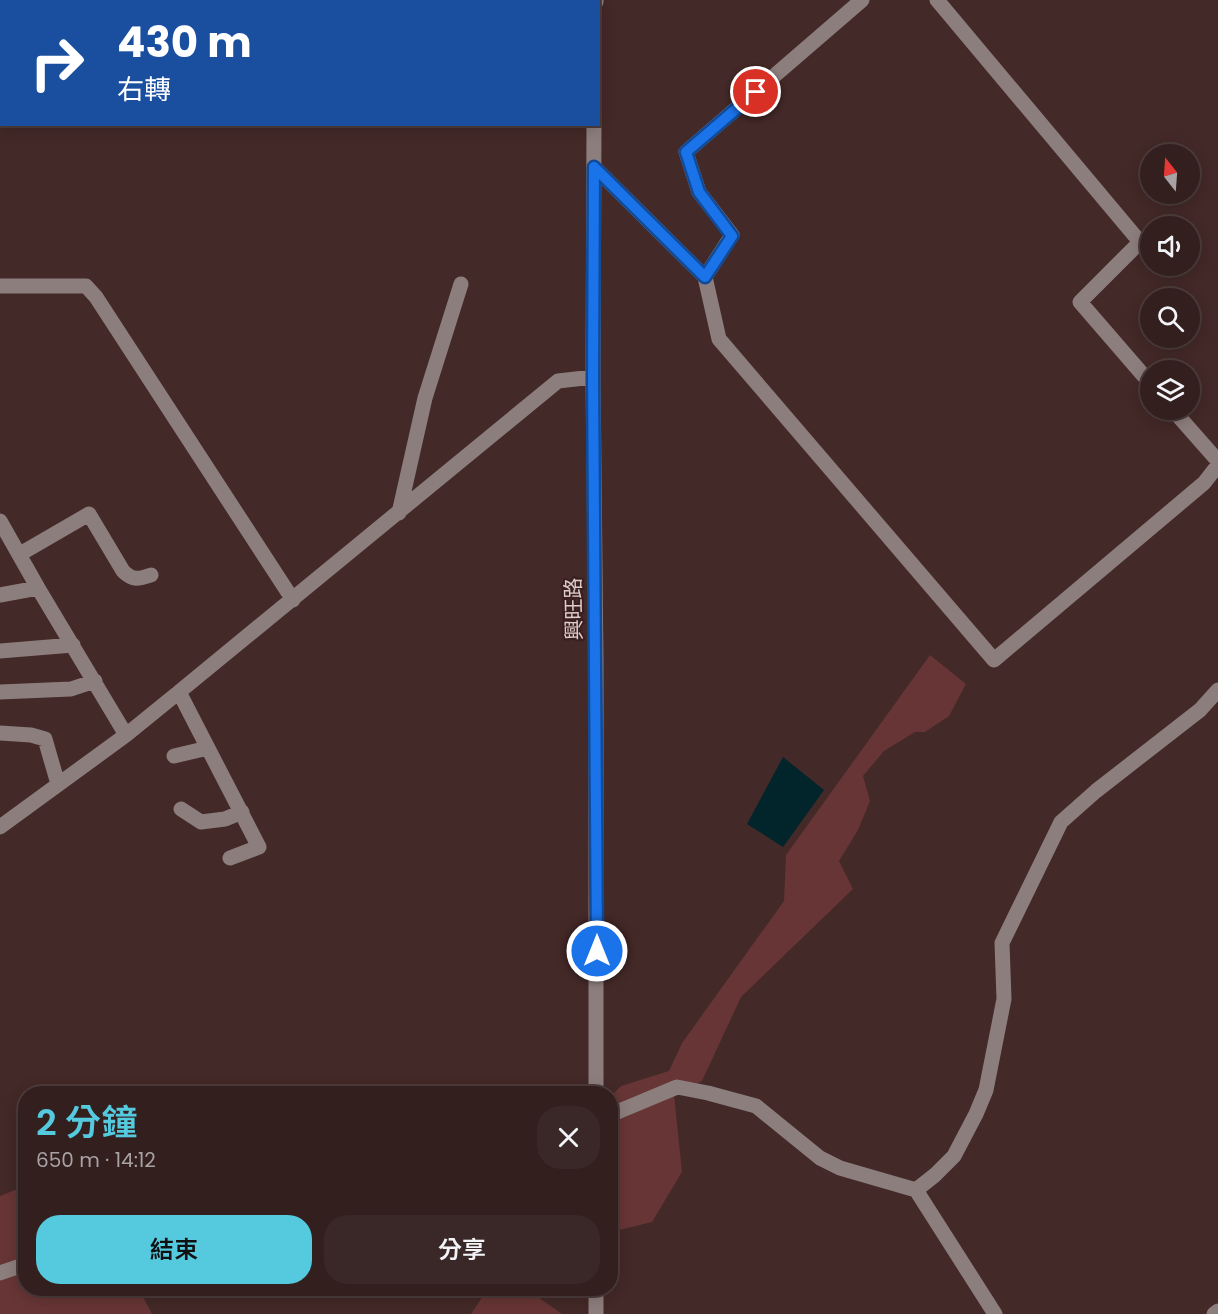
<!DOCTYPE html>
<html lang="zh-TW">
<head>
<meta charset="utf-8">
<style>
	:root { --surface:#321f1e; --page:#3a2727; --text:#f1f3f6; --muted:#a8a2a4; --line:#4d3d3c; --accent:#55cadf }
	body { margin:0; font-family:Poppins,"Noto Sans TC",sans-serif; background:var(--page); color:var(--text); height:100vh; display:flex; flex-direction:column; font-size:22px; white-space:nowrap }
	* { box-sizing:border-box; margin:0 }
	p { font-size:20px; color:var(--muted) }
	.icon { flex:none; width:33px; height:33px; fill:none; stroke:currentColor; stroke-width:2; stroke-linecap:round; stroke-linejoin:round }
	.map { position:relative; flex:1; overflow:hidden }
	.side { position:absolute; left:18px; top:1086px; width:600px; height:210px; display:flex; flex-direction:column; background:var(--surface); border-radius:24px; box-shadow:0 3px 15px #0003,0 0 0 2px var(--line) }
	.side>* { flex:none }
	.top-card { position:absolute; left:0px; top:0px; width:600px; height:126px; box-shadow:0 3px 15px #0003,0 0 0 2px var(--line); background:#1a4fa0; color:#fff; overflow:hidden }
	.needle { width:39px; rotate:343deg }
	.tools { position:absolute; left:1140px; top:144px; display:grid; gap:12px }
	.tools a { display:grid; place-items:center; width:60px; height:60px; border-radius:50%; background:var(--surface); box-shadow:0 3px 15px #0003,0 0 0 2px var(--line); font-size:30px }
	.pin { position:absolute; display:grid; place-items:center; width:51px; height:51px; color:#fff; margin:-26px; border:3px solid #fff; border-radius:50%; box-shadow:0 2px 6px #0007 }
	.me { position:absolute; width:66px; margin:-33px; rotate:0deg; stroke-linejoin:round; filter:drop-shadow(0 0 4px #0008) }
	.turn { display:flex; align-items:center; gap:21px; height:126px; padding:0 18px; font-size:27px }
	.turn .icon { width:78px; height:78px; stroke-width:2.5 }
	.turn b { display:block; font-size:42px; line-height:51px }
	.round { display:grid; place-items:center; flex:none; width:63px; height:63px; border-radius:24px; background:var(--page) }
	.headline { display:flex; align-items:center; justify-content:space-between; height:102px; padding:0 18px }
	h1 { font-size:36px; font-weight:600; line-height:45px; color:var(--accent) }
	.button { display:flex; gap:12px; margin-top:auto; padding:12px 18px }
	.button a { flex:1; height:69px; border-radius:24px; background:var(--accent); color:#111; font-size:24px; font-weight:600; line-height:69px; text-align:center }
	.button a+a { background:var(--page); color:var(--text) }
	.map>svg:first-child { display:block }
	.green { fill:#673535 }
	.water { fill:#02252b }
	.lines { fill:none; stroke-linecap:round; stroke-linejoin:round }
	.minor { stroke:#8c7e7d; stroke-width:15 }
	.route-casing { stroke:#114b97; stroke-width:15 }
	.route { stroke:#1a73e8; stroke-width:10 }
	.labels { text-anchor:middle; stroke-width:4.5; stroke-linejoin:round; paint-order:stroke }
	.street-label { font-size:21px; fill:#decccb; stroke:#391f1f }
</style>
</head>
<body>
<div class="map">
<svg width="1218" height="1314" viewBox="0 0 1218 1314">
	<rect width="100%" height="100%" fill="#432928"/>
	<path class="green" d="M930,655L966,684L949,716L925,732H915L884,751L863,776L870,801L858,830L839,861L853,889L741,997L702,1081L674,1095L682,1172L652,1222L611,1232V1096L621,1086L669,1071L682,1043L784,901L786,855Z
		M25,1186L26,1288L139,1289L152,1314H0V1196Z
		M485,1293L535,1295L562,1314H471Z"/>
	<path class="water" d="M783,757L824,790L783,847L747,824Z"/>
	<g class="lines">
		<path class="minor" d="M25,0L26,2
			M937,0L1140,242L1080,302L1150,383
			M289,2L292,0
			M596,2V0
			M594,124L593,377L596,662V1094
			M594,167L705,277L719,339L994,660L1204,483L1218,465
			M705,277L732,235L699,192L686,152L862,0
			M0,286H86L96,297L293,600
			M1173,410L1218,461
			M399,513L425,398L461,284
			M0,521L38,588L126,735
			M20,554L89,514L123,571C133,581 139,579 151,575
			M0,595L38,588
			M0,651L73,645
			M0,692L71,689L95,681
			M179,692L259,847L230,858
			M0,733L31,735L45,739L58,784
			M174,756L208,748
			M181,809L201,822L225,819L242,812
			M0,827L126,735L179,692L558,381L593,377
			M610,1115L677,1087L708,1093L756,1106L820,1158L840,1168L916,1190L995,1314
			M916,1190L935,1175L954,1156L976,1114L986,1090L1004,999L1002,943L1061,822L1096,791L1200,710L1218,690
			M0,1273L26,1264
			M596,1288V1314
			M1214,1314L1218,1311"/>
	</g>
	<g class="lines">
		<g class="route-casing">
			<path id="route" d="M597,951L593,377L594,167L705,277L732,236L699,192L686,152L756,92"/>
		</g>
		<use href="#route" class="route"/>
	</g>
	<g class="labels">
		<g class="street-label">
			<text transform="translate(574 609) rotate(-91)" y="7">興旺路</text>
		</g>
	</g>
</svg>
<div class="tools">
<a><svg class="needle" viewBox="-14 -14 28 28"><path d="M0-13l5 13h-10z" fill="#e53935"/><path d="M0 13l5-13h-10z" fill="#a8a2a4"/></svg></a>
<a><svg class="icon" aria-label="sound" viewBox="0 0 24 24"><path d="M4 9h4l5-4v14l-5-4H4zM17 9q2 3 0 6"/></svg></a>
<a><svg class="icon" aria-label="search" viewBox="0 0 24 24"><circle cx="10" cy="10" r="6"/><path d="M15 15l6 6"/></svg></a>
<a><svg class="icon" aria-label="layers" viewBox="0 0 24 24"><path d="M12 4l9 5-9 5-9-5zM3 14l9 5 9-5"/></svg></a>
</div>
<div class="pin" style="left:756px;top:92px;background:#d93025"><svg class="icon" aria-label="arrive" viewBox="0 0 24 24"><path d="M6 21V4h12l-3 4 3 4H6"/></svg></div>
<svg class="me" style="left:597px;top:951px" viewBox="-20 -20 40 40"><circle r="17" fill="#1a73e8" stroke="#fff" stroke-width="3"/><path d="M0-11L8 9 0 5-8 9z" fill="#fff"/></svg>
<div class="top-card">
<div class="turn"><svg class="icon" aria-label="right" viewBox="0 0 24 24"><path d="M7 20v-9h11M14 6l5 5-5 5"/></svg><div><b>430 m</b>右轉</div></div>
</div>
<section class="side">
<div class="headline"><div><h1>2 分鐘</h1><p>650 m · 14:12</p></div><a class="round"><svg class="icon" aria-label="close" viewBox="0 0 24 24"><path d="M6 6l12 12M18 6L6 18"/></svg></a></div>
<div class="button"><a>結束</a><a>分享</a></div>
</section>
</div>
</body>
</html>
